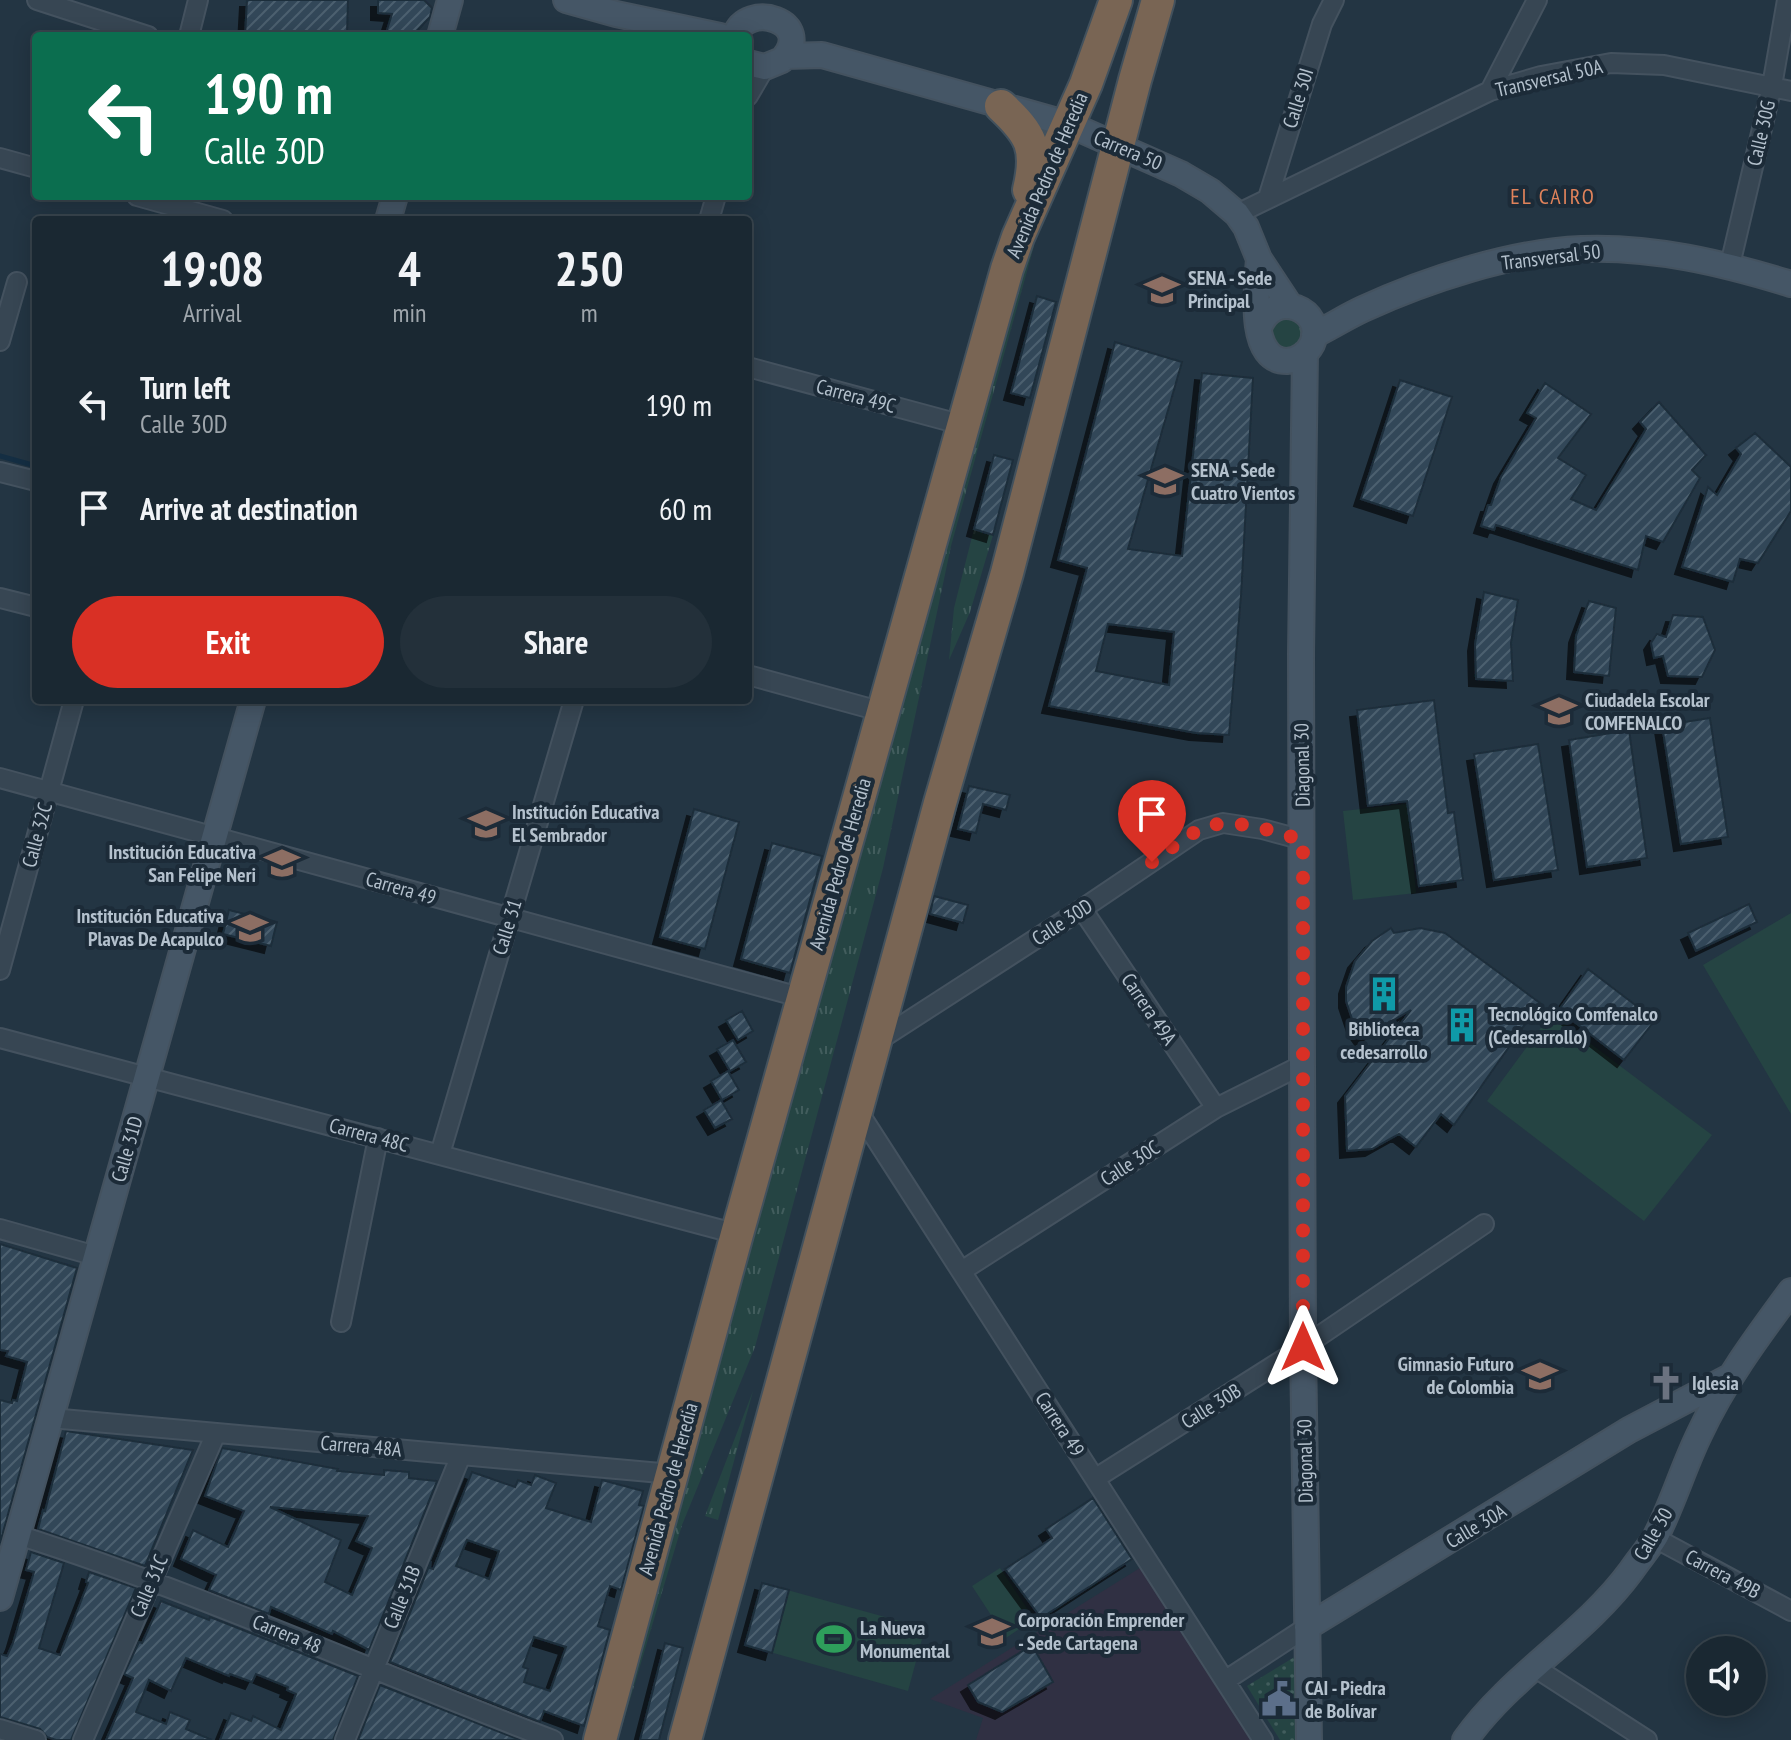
<!DOCTYPE html>
<html lang="en">
<head>
<meta charset="utf-8">
<style>
	:root { --surface:#1a2832; --page:#23303a; --text:#f1f3f6; --muted:#9fa6ac; --line:#38444d; --accent:#d93025 }
	body { margin:0; font-family:"PT Sans Narrow",sans-serif; background:var(--page); color:var(--text); height:100vh; display:flex; flex-direction:column; font-size:30px; white-space:nowrap }
	* { box-sizing:border-box; margin:0 }
	p { font-size:26px; color:var(--muted) }
	.icon { flex:none; width:44px; height:44px; fill:none; stroke:currentColor; stroke-width:2; stroke-linecap:round; stroke-linejoin:round }
	.map { position:relative; flex:1; overflow:hidden }
	.sheet { position:absolute; left:32px; top:216px; width:720px; height:488px; display:flex; flex-direction:column; background:var(--surface); border-radius:8px; box-shadow:0 4px 20px #0003,0 0 0 2px var(--line) }
	.sheet>* { flex:none }
	.guide { position:absolute; left:32px; top:32px; width:720px; height:168px; border-radius:8px; box-shadow:0 4px 20px #0003,0 0 0 2px var(--line); background:#0b6e4f; color:#fff; overflow:hidden }
	.tools { position:absolute; left:1686px; top:1636px; display:grid; gap:16px }
	.tools a { display:grid; place-items:center; width:80px; height:80px; border-radius:50%; background:var(--surface); box-shadow:0 4px 20px #0003,0 0 0 2px var(--line); font-size:40px }
	.pin { position:absolute; display:grid; place-items:center; width:68px; height:68px; color:#fff; margin:-82px -34px; border-radius:50% 50% 50% 0; rotate:-45deg; box-shadow:0 0 8px #0007 }
	.pin .icon { rotate:45deg }
	.me { position:absolute; width:88px; margin:-44px; rotate:0deg; stroke-linejoin:round; filter:drop-shadow(0 0 6px #0008) }
	.turn { display:flex; align-items:center; gap:28px; height:168px; padding:0 40px; font-size:36px }
	.turn .icon { width:104px; height:104px; stroke-width:2.5 }
	.turn b { display:block; font-size:56px; line-height:68px }
	.eta { display:flex; justify-content:space-evenly; align-items:center; height:136px; text-align:center }
	.eta b { font-size:48px; font-weight:700; line-height:56px }
	.action { display:flex; gap:16px; margin-top:auto; padding:16px 40px }
	.action a { flex:1; height:92px; border-radius:48px; background:var(--accent); color:#fff; font-size:32px; font-weight:700; line-height:92px; text-align:center }
	.action a+a { background:var(--page); color:var(--text) }
	ul { padding:0; list-style:none }
	li { display:flex; align-items:center; gap:24px; height:104px; padding:0 40px }
	li div { flex:1 }
	li b { display:block; font-size:30px }
	li em { font-style:normal }
	.map>svg:first-child { display:block }
	.medical { fill:#303043 }
	.grass { fill:url(#grass-tufts) }
	.garden { fill:url(#garden-dots) }
	.pitch { fill:#254443 }
	.lines { fill:none; stroke-linecap:round; stroke-linejoin:round }
	.stream { stroke:#142e43; stroke-width:5 }
	.building { fill:url(#building-hatch); stroke:#1e2d3a; stroke-width:2; fill-rule:evenodd; filter:url(#shadow) }
	.street-casing { stroke:#44525f; stroke-width:22 }
	.secondary-casing { stroke:#44525f; stroke-width:28 }
	.highway-casing { stroke:#42515d; stroke-width:36 }
	.street { stroke:#374653; stroke-width:18 }
	.secondary { stroke:#455666; stroke-width:24 }
	.highway { stroke:#796554; stroke-width:32 }
	.route { stroke:#d93025; stroke-width:14; stroke-dasharray:0 25.2 }
	.labels { text-anchor:middle; stroke-width:8; stroke-linejoin:round; paint-order:stroke }
	.street-label { font-size:20px; fill:#b4c1cd; stroke:#1c2b38 }
	.poi-label { font-size:20px; font-weight:bold; fill:#b4c1cd; stroke:#1c2b38; text-anchor:start }
	.neighbourhood-label { font-size:22px; letter-spacing:2px; fill:#e1835b; stroke:#1c2b38 }
</style>
</head>
<body>
<div class="map">
<svg width="1791" height="1740" viewBox="0 0 1791 1740">
	<defs>
		<pattern id="grass-tufts" width="24" height="20" patternUnits="userSpaceOnUse" patternTransform="scale(2)"><rect width="24" height="20" fill="#254443"/><path d="M3 7l-1-3M5 7V3M7 7l1-3M15 17l-1-3M17 17v-4M19 17l1-3" fill="none" stroke="#425d5d"/></pattern>
		<pattern id="garden-dots" width="8" height="8" patternUnits="userSpaceOnUse" patternTransform="scale(2)"><rect width="8" height="8" fill="#254443"/><path d="M2 2h.1M6 6h.1" fill="none" stroke="#425d5d" stroke-width="1.8" stroke-linecap="round"/></pattern>
		<pattern id="building-hatch" width="6" height="6" patternUnits="userSpaceOnUse" patternTransform="scale(2)"><rect width="6" height="6" fill="#314758"/><path d="M-1 1l2-2M0 6l6-6M5 7l2-2" fill="none" stroke="#4c606f"/></pattern>
		<filter id="shadow"><feDropShadow dx="-7" dy="7" stdDeviation="0" flood-color="#0009"/></filter>
	</defs>
	<rect width="100%" height="100%" fill="#233543"/>
	<path class="medical" d="M1143,1566L1253,1740H976L983,1718L930,1699Z"/>
	<path class="grass" d="M1024,243L1034,246L951,546L883,868L755,1347L682,1525L618,1740H608Z
		M1285,314L1302,323L1304,342L1282,354L1266,329Z
		M974,529L993,535L970,612L949,660L954,608Z
		M753,1391L718,1520L705,1516Z"/>
	<path class="garden" d="M1296,1656L1297,1740H1280L1247,1686Z"/>
	<path class="pitch" d="M1407,804L1416,893L1353,900L1343,811Z
		M1791,913V1114L1703,965Z
		M1551,1014L1712,1135L1644,1221L1487,1101Z
		M1000,1568L1034,1619L1006,1638L972,1586Z
		M762,1583L925,1628L908,1691L745,1645Z"/>
	<g class="lines">
		<path class="stream" d="M0,456L36,466"/>
	</g>
	<path class="building" d="M247,0H348L347,36H245Z
		M378,0H424L432,8L430,17L412,36H385L392,14L378,13Z
		M1037,296L1056,302L1030,398L1011,393Z
		M1115,342L1182,362L1128,549L1182,556L1202,373L1253,378L1241,596L1229,735L1196,733L1049,706L1087,568L1058,560ZM1108,624L1174,632L1169,685L1096,671Z
		M1400,380L1452,397L1413,516L1361,499Z
		M1545,383L1591,414L1558,458L1586,475L1571,499L1596,510L1646,429L1640,422L1659,402L1706,455L1692,470L1700,478L1663,542L1646,536L1638,570L1496,525L1494,530L1481,526L1488,505H1491L1501,477L1536,418L1527,413Z
		M1755,433L1791,467V511L1758,563L1740,559L1733,582L1682,567L1708,487L1717,495L1741,454L1736,448Z
		M994,455L1013,460L993,535L974,529Z
		M1484,592L1518,600L1511,643L1513,681L1476,679L1475,644Z
		M1589,601L1616,608L1609,676L1574,672L1576,636Z
		M1673,615L1703,617L1715,650L1702,677L1668,676L1663,656L1654,658L1651,643L1657,634L1666,637Z
		M1434,700L1448,813L1454,812L1463,880L1419,886L1407,801L1368,806L1357,710Z
		M1682,716L1685,722L1710,718L1728,837L1681,844L1661,719Z
		M1629,730L1647,858L1587,867L1569,740Z
		M1538,744L1558,870L1494,880L1474,754Z
		M969,786L1010,795L1006,810L983,804L976,833L958,829Z
		M694,809L739,822L705,949L660,937Z
		M772,843L822,856L790,973L741,959Z
		M934,896L968,905L963,923L930,914Z
		M1749,904L1757,922L1696,951L1688,933Z
		M229,910L277,922L271,946L223,934Z
		M1391,928L1394,933L1420,928L1445,933L1540,1003L1454,1125L1441,1114L1416,1147L1399,1134L1372,1149L1347,1151L1345,1096L1411,1010L1362,1038L1355,1028L1346,1001V987L1355,961L1372,941Z
		M1588,969L1655,1020L1624,1060L1559,1010Z
		M742,1011L753,1031L738,1040L726,1020Z
		M733,1040L746,1062L730,1071L717,1049Z
		M728,1071L739,1090L722,1100L711,1081Z
		M721,1100L732,1119L715,1128L704,1110Z
		M0,1244L77,1268L0,1543V1400L12,1403L13,1400L17,1401L27,1362L6,1356L8,1351L0,1350Z
		M66,1431L193,1450L145,1566L38,1529L43,1510L45,1511Z
		M222,1448L338,1469L337,1471L384,1475V1470L409,1472V1478L437,1481L369,1650L333,1631L332,1634L271,1607L269,1614L209,1590L216,1575L181,1559L193,1530L228,1547L244,1511L205,1496ZM270,1507L368,1516L356,1541L372,1548L352,1595L325,1582L341,1540Z
		M472,1472L515,1487L518,1480L531,1485L535,1475L556,1483L546,1508L591,1522L602,1480L643,1491L639,1505L644,1506L621,1590L610,1586L598,1626L610,1630L584,1726L544,1711L540,1722L390,1662L431,1561L430,1568L433,1569ZM467,1540L499,1551L489,1579L456,1566ZM534,1637L566,1647L550,1691L524,1682L528,1669L523,1667Z
		M1093,1498L1132,1559L1041,1618L1005,1569L1052,1538L1046,1529Z
		M31,1552L64,1563L39,1648L60,1655L88,1583L86,1582L89,1572L136,1588L71,1740H56L47,1737L40,1729L0,1717V1654L7,1656L13,1643L34,1572L26,1570Z
		M762,1583L789,1590L772,1653L745,1645Z
		M161,1601L209,1620L210,1617L358,1676L333,1740H220L231,1713L251,1721L253,1716L281,1730L296,1694L287,1690L288,1687L256,1674L252,1682L230,1674L229,1676L186,1658L171,1691L149,1680L136,1712L166,1724L170,1712L190,1720L186,1729L212,1740H106L133,1678L124,1674L139,1642L142,1643Z
		M665,1643L683,1648L659,1740H640Z
		M1032,1645L1053,1682L1002,1712L978,1702L968,1685Z
		M380,1685L482,1725L520,1740H358Z"/>
	<g class="lines">
		<g class="street-casing">
			<path id="street" d="M37,0L148,36
				M189,36L198,0
				M1490,91L1537,0
				M748,96L765,67
				M0,158L36,168
				M137,196L223,220
				M1268,198L1322,24L1334,0
				M1237,214L1490,91L1541,76L1611,63L1664,65L1791,91
				M709,220L716,196
				M1730,265L1772,86L1787,0
				M0,341L17,282
				M748,367L963,425
				M0,472L36,481
				M0,598L36,607
				M748,675L883,712
				M0,778L803,998
				M1082,909L1216,1108
				M0,970L74,700
				M0,1038L737,1234
				M876,1042L1082,909L1199,830L1223,823L1262,829L1303,840
				M856,1108L1263,1740
				M440,1154L574,700
				M0,1229L96,1256
				M963,1270L1216,1108L1302,1065
				M341,1322L378,1138
				M51,1418L672,1474
				M1096,1478L1303,1347L1484,1224
				M18,1535C200,1593 374,1672 553,1740
				M1655,1538L1791,1611
				M1534,1667L1647,1740
				M1226,1680L1307,1627
				M0,1729L36,1740
				M83,1740L216,1433
				M345,1740L461,1455"/>
		</g>
		<g class="secondary-casing">
			<path id="secondary" d="M566,0L616,14L720,36
				M440,36L450,0
				M735,36C746,0 817,21 782,60L765,67L748,63
				M786,56L822,55L1068,124L1181,174L1210,191L1237,214L1246,227L1259,259L1290,306
				M388,220L395,196
				M1259,259C1257,286 1247,362 1287,361C1298,360 1307,354 1312,344C1327,310 1273,287 1259,328
				M1314,335C1330,327 1346,317 1363,309C1426,280 1511,252 1581,249C1652,246 1723,263 1791,284
				M1305,353L1301,654L1302,1065L1303,1347L1309,1740
				M0,1598L253,700
				M1307,1627L1629,1430L1730,1377
				M1465,1740C1511,1675 1584,1635 1631,1571C1639,1559 1649,1548 1656,1536C1673,1503 1683,1468 1699,1435C1723,1383 1757,1337 1791,1291"/>
		</g>
		<g class="highway-casing">
			<path id="highway" d="M1001,106C1031,134 1039,148 1029,190
				M600,1740L737,1234L1007,269L1018,237L1086,84L1116,0
				M685,1740L940,803L1007,573L1135,80L1158,0"/>
		</g>
		<use href="#street" class="street"/>
		<use href="#secondary" class="secondary"/>
		<use href="#highway" class="highway"/>
	</g>
	<g class="lines">
		<path class="route" d="M1152,862C1168,851 1183,838 1199,830C1229,814 1273,832 1303,840V1347"/>
	</g>
	<defs>
		<g id="university-bare" transform="scale(2.76)"><path d="M0-5L7-2L0 1L-7-2ZM-4 1L0 2.5L4 1V4Q0 6-4 4Z" fill="#8d6e63" stroke="#1c2b38" stroke-width="2.5" paint-order="stroke"/></g>
		<g id="school-bare" transform="scale(2.76)"><path d="M0-5L7-2L0 1L-7-2ZM-4 1L0 2.5L4 1V4Q0 6-4 4Z" fill="#8d6e63" stroke="#1c2b38" stroke-width="2.5" paint-order="stroke"/></g>
		<g id="building-bare" transform="scale(2.76)"><path d="M-4-6H4V6H1V3H-1V6H-4ZM-2.5-4.3h1.7v1.8h-1.7ZM.8-4.3h1.7v1.8H.8ZM-2.5-1h1.7V.8h-1.7ZM.8-1h1.7V.8H.8Z" fill="#0f9aa8" stroke="#1c2b38" stroke-width="2.5" paint-order="stroke"/></g>
		<g id="church-bare" transform="scale(2.76)"><path d="M-1.2-6h2.4v3.5h3.3v2.4h-3.3V6h-2.4V-.1h-3.3v-2.4h3.3Z" fill="#6b7280" stroke="#1c2b38" stroke-width="2.5" paint-order="stroke"/></g>
		<g id="stadium-bare" transform="scale(2.76)"><path d="M0-5a6.5 5 0 1 0 0 10a6.5 5 0 1 0 0-10ZM-3.5-1.8h7v3.6h-7Z" fill="#2e9e5b" stroke="#1c2b38" stroke-width="2.5" paint-order="stroke"/></g>
		<g id="civic-bare" transform="scale(2.76)"><path d="M-.6-6.5H3V-4.5H.6V-3L4-1V1h2V6H-6V1h2V-1L-.6-3ZM-1.2 2.5V6h2.4V2.5Z" fill="#5c6f8a" stroke="#1c2b38" stroke-width="2.5" paint-order="stroke"/></g>
	</defs>
	<g fill-rule="evenodd">
		<use href="#university-bare" x="1162" y="290"/>
		<use href="#university-bare" x="1165" y="481"/>
		<use href="#school-bare" x="1559" y="711"/>
		<use href="#school-bare" x="486" y="824"/>
		<use href="#school-bare" x="282" y="863"/>
		<use href="#school-bare" x="250" y="928"/>
		<use href="#building-bare" x="1384" y="994"/>
		<use href="#building-bare" x="1462" y="1025"/>
		<use href="#school-bare" x="1540" y="1376"/>
		<use href="#church-bare" x="1666" y="1383"/>
		<use href="#university-bare" x="992" y="1632"/>
		<use href="#stadium-bare" x="834" y="1639"/>
		<use href="#civic-bare" x="1279" y="1699"/>
	</g>
	<g class="labels">
		<g class="street-label">
			<text transform="translate(1549 78) rotate(-13)" y="7">Transversal 50A</text>
			<text transform="translate(1298 98) rotate(-73)" y="7">Calle 30I</text>
			<text transform="translate(1761 133) rotate(-77)" y="7">Calle 30G</text>
			<text transform="translate(1128 150) rotate(23)" y="7">Carrera 50</text>
			<text transform="translate(1047 175) rotate(-67)" y="7">Avenida Pedro de Heredia</text>
			<text transform="translate(1551 257) rotate(-7)" y="7">Transversal 50</text>
			<text transform="translate(856 396) rotate(15)" y="7">Carrera 49C</text>
			<text transform="translate(1302 765) rotate(-91)" y="7">Diagonal 30</text>
			<text transform="translate(37 835) rotate(-75)" y="7">Calle 32C</text>
			<text transform="translate(840 864) rotate(-74)" y="7">Avenida Pedro de Heredia</text>
			<text transform="translate(401 888) rotate(16)" y="7">Carrera 49</text>
			<text transform="translate(1062 922) rotate(-33)" y="7">Calle 30D</text>
			<text transform="translate(507 927) rotate(-73)" y="7">Calle 31</text>
			<text transform="translate(1149 1009) rotate(56)" y="7">Carrera 49A</text>
			<text transform="translate(369 1135) rotate(15)" y="7">Carrera 48C</text>
			<text transform="translate(127 1149) rotate(-74)" y="7">Calle 31D</text>
			<text transform="translate(1130 1163) rotate(-33)" y="7">Calle 30C</text>
			<text transform="translate(1211 1406) rotate(-32)" y="7">Calle 30B</text>
			<text transform="translate(1060 1424) rotate(57)" y="7">Carrera 49</text>
			<text transform="translate(361 1446) rotate(5)" y="7">Carrera 48A</text>
			<text transform="translate(1305 1461) rotate(-91)" y="7">Diagonal 30</text>
			<text transform="translate(668 1489) rotate(-75)" y="7">Avenida Pedro de Heredia</text>
			<text transform="translate(1476 1526) rotate(-31)" y="7">Calle 30A</text>
			<text transform="translate(1653 1534) rotate(-60)" y="7">Calle 30</text>
			<text transform="translate(1723 1574) rotate(28)" y="7">Carrera 49B</text>
			<text transform="translate(149 1586) rotate(-67)" y="7">Calle 31C</text>
			<text transform="translate(402 1597) rotate(-68)" y="7">Calle 31B</text>
			<text transform="translate(287 1634) rotate(22)" y="7">Carrera 48</text>
		</g>
		<g class="poi-label">
			<text x="1188" y="285">SENA - Sede<tspan x="1188" dy="23">Principal</tspan></text>
			<text x="1191" y="477">SENA - Sede<tspan x="1191" dy="23">Cuatro Vientos</tspan></text>
			<text x="1585" y="707">Ciudadela Escolar<tspan x="1585" dy="23">COMFENALCO</tspan></text>
			<text x="512" y="819">Institución Educativa<tspan x="512" dy="23">El Sembrador</tspan></text>
			<text x="256" y="859" text-anchor="end">Institución Educativa<tspan x="256" dy="23">San Felipe Neri</tspan></text>
			<text x="224" y="923" text-anchor="end">Institución Educativa<tspan x="224" dy="23">Plavas De Acapulco</tspan></text>
			<text x="1488" y="1021">Tecnológico Comfenalco<tspan x="1488" dy="23">(Cedesarrollo)</tspan></text>
			<text x="1384" y="1036" text-anchor="middle">Biblioteca<tspan x="1384" dy="23">cedesarrollo</tspan></text>
			<text x="1514" y="1371" text-anchor="end">Gimnasio Futuro<tspan x="1514" dy="23">de Colombia</tspan></text>
			<text x="1692" y="1390">Iglesia</text>
			<text x="1018" y="1627">Corporación Emprender<tspan x="1018" dy="23">- Sede Cartagena</tspan></text>
			<text x="860" y="1635">La Nueva<tspan x="860" dy="23">Monumental</tspan></text>
			<text x="1305" y="1695">CAI - Piedra<tspan x="1305" dy="23">de Bolívar</tspan></text>
		</g>
		<g class="neighbourhood-label">
			<text x="1553" y="204">EL CAIRO</text>
		</g>
	</g>
</svg>
<div class="tools">
<a><svg class="icon" aria-label="sound" viewBox="0 0 24 24"><path d="M4 9h4l5-4v14l-5-4H4zM17 9q2 3 0 6"/></svg></a>
</div>
<div class="pin" style="left:1152px;top:862px;background:#d93025"><svg class="icon" aria-label="arrive" viewBox="0 0 24 24"><path d="M6 21V4h12l-3 4 3 4H6"/></svg></div>
<svg class="me" style="left:1303px;top:1347px" viewBox="-20 -20 40 40"><path d="M0-17L14 15 0 8-14 15z" fill="#d93025" stroke="#fff" stroke-width="4"/></svg>
<div class="guide">
<div class="turn"><svg class="icon" aria-label="left" viewBox="0 0 24 24"><path d="M17 20v-9H6M10 6l-5 5 5 5"/></svg><div><b>190 m</b>Calle 30D</div></div>
</div>
<section class="sheet">
<div class="eta">
<div><b>19:08</b><p>Arrival</p></div>
<div><b>4</b><p>min</p></div>
<div><b>250</b><p>m</p></div>
</div>
<ul>
<li><svg class="icon" aria-label="left" viewBox="0 0 24 24"><path d="M17 20v-9H6M10 6l-5 5 5 5"/></svg><div><b>Turn left</b><p>Calle 30D</p></div><em>190 m</em></li>
<li><svg class="icon" aria-label="arrive" viewBox="0 0 24 24"><path d="M6 21V4h12l-3 4 3 4H6"/></svg><div><b>Arrive at destination</b></div><em>60 m</em></li>
</ul>
<div class="action"><a>Exit</a><a>Share</a></div>
</section>
</div>
</body>
</html>
